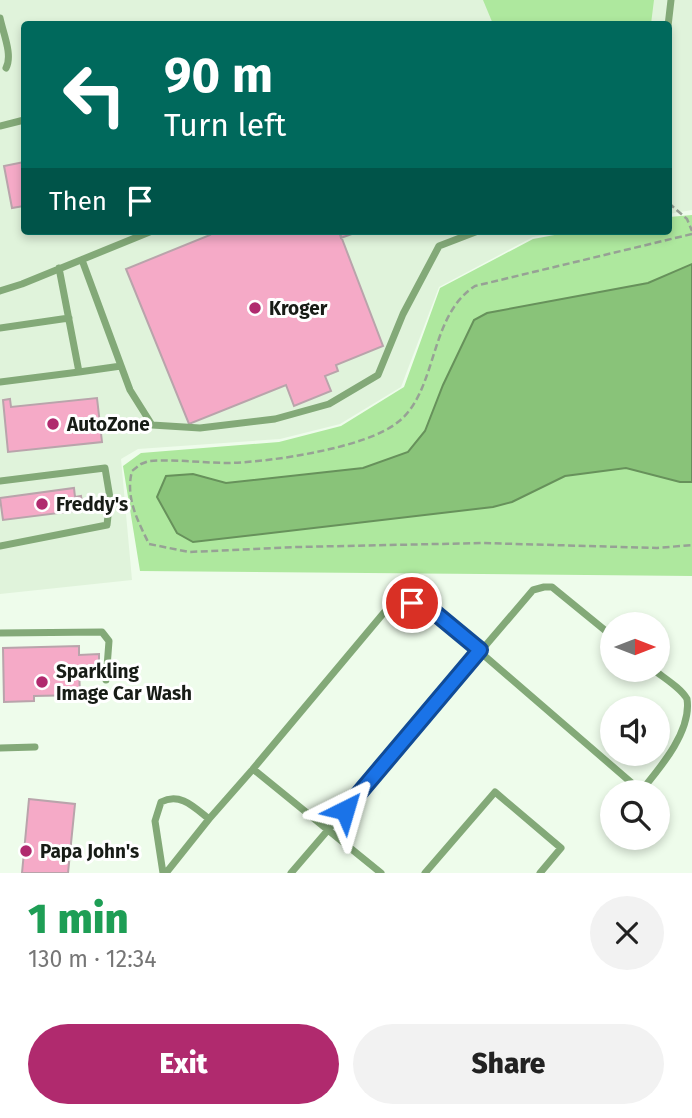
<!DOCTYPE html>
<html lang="en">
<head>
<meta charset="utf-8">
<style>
	:root { --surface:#fff; --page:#f2f2f2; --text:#222; --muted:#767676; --accent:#b02a6e }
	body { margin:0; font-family:"Fira Sans",sans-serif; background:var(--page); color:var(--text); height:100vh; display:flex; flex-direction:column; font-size:26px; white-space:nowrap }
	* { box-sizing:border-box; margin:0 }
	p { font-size:23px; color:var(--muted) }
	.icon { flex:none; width:38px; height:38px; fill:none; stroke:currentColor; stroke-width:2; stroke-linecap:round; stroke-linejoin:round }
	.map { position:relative; height:873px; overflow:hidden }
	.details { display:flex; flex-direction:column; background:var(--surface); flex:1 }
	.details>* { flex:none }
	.top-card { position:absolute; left:21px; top:21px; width:651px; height:214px; border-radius:7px; box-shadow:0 4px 10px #0003; background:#00695c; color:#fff; overflow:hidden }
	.needle { width:46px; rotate:90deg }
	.buttons { position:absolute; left:600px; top:612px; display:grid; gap:14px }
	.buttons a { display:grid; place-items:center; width:70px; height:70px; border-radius:50%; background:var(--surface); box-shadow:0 4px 10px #0003; font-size:35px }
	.pin { position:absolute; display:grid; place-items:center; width:60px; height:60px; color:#fff; margin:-30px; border:4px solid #fff; border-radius:50%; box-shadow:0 2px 7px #0007 }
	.me { position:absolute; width:77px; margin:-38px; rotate:40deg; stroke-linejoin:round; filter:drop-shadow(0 0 5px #0008) }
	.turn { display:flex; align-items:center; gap:24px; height:147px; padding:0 28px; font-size:32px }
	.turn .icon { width:91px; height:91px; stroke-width:2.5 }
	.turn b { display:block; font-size:49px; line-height:60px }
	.then { display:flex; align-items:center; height:66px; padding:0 28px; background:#0003; gap:14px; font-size:26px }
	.round { display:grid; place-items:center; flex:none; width:74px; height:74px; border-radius:37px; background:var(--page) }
	.head { display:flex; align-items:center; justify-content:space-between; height:119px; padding:0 28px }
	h1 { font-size:42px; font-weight:800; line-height:52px; color:#1e9e55 }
	.action { display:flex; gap:14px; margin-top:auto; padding:14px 28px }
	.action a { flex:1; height:80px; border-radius:42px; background:var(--accent); color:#fff; font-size:28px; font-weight:800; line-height:80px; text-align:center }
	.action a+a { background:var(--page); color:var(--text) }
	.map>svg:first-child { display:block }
	.built { fill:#e0f3db }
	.green { fill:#aee89e }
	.water { fill:#89c379; stroke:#67915b; stroke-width:2 }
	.building { fill:#f5aac7; stroke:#b9a4ab; stroke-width:2 }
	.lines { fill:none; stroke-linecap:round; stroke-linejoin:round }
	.path { stroke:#97a195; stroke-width:2.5; stroke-dasharray:7 3.5; stroke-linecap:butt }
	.lane { stroke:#83a978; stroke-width:7 }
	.route-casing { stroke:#114b97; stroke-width:18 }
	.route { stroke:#1a73e8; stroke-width:12 }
	.poi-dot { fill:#b02a6e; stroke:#fff; stroke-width:2.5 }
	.labels { text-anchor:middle; stroke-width:6; stroke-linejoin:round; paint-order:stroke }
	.poi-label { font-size:19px; font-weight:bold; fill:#171c16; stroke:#fff; text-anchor:start }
</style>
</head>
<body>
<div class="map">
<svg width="692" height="873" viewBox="0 0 692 873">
	<rect width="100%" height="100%" fill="#eefceb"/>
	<path class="built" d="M0,0H692V210L669,214L668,24H24V231H565L533,237L439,287L401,387L340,424L280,439L138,449L121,459L132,580L0,594Z"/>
	<path class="green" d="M483,0H654L651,24H493Z
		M692,215V576L140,571L123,466L141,453L279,442L341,426L404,387L440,288L533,239L576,231H668L669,217Z"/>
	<path class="water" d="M692,264V482H680L626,468L565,476L512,502L493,507L193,542L177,533L157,497L166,476L193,474L226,483L363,468L408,452L425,431L443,385L474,320L487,313L648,283Z"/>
	<path class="building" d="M24,162V206L12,208L4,166Z
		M208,231H339L383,346L336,365L338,371L325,376L331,391L294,406L286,385L189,424L126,269L210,235Z
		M339,231H360L341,238Z
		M97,398L102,442L8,452L3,400L10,399L11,407Z
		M74,488L75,497L81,496L83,510L3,520L0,498Z
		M79,646V655L99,654V669H79L80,695L34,696V701L4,702L3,648Z
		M29,799L75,804L68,873H22Z"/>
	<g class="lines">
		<path class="path" d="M668,205H671L687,219L692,231
			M692,234L475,286C441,308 437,353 422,388C417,400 409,414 398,422C367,448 270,462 229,463C202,463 176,459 149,461L141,464L132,471C125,498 138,521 149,544L189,552L297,547L483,543L657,548L692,545"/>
		<path class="lane" d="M0,18C3,33 13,55 6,68
			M668,26L671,0
			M0,126L24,120
			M82,260L130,390L152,425L200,428L275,419L329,404L378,375L403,314L439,246L478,231
			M59,268L79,372L121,366
			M0,291L22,284L152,231
			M0,328L69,318
			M0,382L79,372
			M0,481L105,468L110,498L107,525L0,546
			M0,633L102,632L109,641L106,680
			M612,636L552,587H544L533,590L328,830L253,769L387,609L413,603L428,607L641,791C660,768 692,731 687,699C681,688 664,678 654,670
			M0,748L35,747
			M163,873L155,821L161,802C180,792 194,807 209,819
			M166,873L209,819L253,769
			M291,873L328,830L381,873
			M425,873L495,792L561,848L540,873"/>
	</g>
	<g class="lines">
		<g class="route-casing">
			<path id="route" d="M345,810L480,650L428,607L412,603"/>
		</g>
		<use href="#route" class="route"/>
	</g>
	<g class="poi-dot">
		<circle cx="255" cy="308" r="7"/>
		<circle cx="53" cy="424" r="7"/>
		<circle cx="42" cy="504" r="7"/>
		<circle cx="42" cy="682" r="7"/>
		<circle cx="26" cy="851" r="7"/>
	</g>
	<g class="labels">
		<g class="poi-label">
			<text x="269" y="315">Kroger</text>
			<text x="67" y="431">AutoZone</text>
			<text x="56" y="511">Freddy's</text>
			<text x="56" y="678">Sparkling<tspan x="56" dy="22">Image Car Wash</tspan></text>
			<text x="40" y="858">Papa John's</text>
		</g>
	</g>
</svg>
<div class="buttons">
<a><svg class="needle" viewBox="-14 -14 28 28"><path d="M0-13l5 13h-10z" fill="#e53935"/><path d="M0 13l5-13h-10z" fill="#767676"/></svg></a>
<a><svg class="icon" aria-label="sound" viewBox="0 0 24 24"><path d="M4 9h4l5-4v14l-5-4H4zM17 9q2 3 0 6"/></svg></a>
<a><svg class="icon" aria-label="search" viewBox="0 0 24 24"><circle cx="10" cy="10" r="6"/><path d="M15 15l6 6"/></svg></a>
</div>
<div class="pin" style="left:412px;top:603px;background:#d93025"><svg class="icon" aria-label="arrive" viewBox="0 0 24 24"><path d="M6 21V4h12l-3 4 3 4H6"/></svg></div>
<svg class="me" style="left:345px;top:810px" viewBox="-20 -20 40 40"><path d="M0-17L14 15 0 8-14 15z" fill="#1a73e8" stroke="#fff" stroke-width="4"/></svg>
<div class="top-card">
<div class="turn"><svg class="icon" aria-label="left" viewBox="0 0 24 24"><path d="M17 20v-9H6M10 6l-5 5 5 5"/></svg><div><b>90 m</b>Turn left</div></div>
<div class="then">Then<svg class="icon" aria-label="arrive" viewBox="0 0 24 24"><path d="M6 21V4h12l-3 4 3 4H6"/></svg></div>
</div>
</div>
<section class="details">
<div class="head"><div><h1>1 min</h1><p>130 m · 12:34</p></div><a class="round"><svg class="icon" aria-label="close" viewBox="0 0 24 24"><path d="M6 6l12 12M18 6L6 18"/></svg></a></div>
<div class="action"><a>Exit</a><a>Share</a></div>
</section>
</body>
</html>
